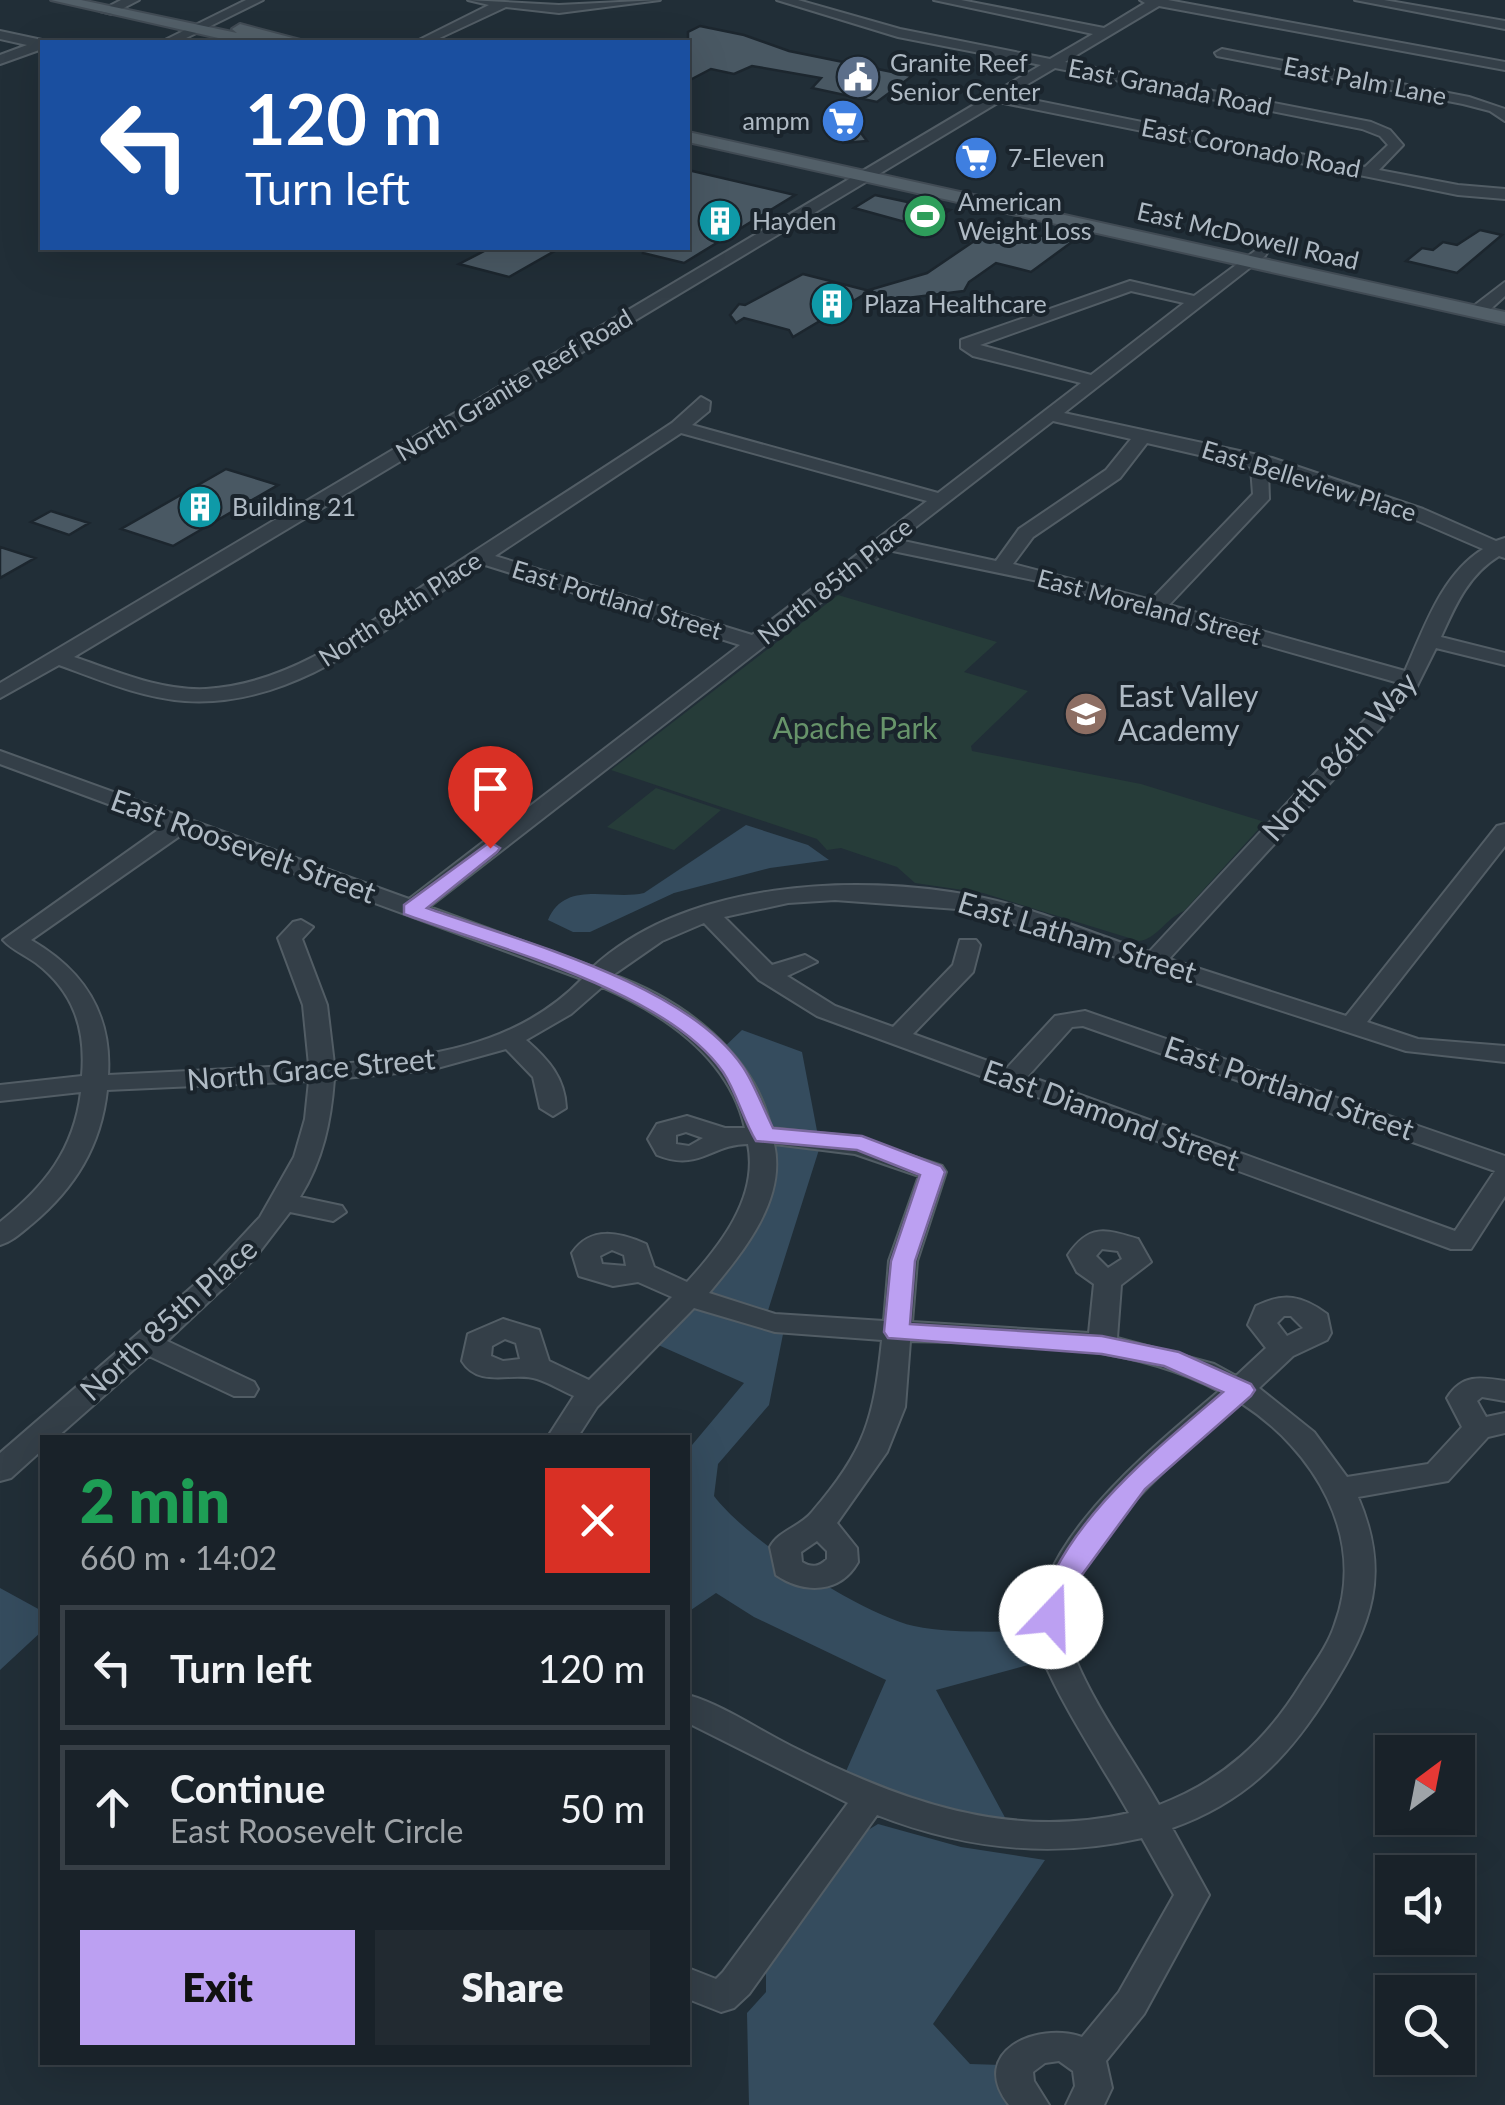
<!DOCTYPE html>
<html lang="en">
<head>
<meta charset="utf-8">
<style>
	:root { --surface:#192229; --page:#222a31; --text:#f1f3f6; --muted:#9fa4a8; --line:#373f46; --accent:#bca0f2 }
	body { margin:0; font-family:Lato,sans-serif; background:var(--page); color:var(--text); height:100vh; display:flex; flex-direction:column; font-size:38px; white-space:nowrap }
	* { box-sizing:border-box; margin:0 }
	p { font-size:32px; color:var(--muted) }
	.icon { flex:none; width:55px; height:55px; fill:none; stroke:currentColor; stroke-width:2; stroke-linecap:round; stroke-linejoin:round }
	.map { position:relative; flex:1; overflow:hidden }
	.details { position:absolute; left:40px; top:1435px; width:650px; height:630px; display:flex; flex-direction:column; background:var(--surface); border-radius:0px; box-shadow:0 10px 40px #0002,0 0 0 2px var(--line) }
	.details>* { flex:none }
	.hud { position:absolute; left:40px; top:40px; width:650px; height:210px; border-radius:0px; box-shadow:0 10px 40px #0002,0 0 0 2px var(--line); background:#1a4fa0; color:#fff; overflow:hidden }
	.needle { width:65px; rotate:32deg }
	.fabs { position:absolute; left:1375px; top:1735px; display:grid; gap:20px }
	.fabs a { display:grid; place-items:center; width:100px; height:100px; border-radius:0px; background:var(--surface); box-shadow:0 10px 40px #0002,0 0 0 2px var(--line); font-size:50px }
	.pin { position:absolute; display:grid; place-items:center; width:85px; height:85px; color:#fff; margin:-102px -42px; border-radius:50% 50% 50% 0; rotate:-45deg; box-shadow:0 0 10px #0007 }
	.pin .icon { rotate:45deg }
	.me { position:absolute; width:110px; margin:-55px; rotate:21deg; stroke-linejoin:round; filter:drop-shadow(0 0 8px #0008) }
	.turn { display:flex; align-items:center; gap:35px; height:210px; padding:0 40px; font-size:45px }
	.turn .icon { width:130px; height:130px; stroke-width:2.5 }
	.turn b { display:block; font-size:70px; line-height:85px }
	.round { display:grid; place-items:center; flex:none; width:105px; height:105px; border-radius:0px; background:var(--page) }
	.head { display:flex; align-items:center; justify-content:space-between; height:170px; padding:0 40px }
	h1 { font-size:60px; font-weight:800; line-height:75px; color:#1e9e55 }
	.cta { display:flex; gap:20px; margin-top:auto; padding:20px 40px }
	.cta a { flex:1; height:115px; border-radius:0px; background:var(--accent); color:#111; font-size:40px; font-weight:800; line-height:115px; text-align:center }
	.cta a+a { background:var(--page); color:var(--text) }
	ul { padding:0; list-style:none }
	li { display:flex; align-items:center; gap:30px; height:125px; margin:0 20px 15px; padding:0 20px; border:5px solid var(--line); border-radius:0px }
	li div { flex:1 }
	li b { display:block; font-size:38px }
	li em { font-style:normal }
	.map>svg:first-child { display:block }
	.green { fill:#263c39 }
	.water { fill:#354c5e }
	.building { fill:#495863; stroke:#1c262e; stroke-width:2.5 }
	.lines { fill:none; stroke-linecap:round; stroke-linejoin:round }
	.minor-casing { stroke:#525d65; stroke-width:4 }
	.major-casing { stroke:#414b54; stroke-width:4 }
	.minor { fill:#343f48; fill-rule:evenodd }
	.major { fill:#525f68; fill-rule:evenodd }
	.route { fill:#bca0f2; stroke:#7a689d; stroke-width:2.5 }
	.labels { text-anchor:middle; stroke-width:8; stroke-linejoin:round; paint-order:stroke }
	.far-poi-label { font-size:25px; fill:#afbac4; stroke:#1a242c; text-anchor:start }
	.far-street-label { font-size:25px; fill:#afbac4; stroke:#1a242c }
	.poi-label { font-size:30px; fill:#afbac4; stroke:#1a242c; text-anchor:start }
	.park-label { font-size:30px; fill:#67946a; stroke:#1a242c }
	.street-label { font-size:30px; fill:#afbac4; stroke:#1a242c }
</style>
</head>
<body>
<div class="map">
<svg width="1505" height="2105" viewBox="0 0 1505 2105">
	<rect width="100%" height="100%" fill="#212e37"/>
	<path class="green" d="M838,595L997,642L964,672L1028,691L971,746L972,751L1141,784L1265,822L1184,911C1166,918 1157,939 1139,941L983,893L915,883L897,867L841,848L827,850L817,839L611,770Z
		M656,788L721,810L674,850L607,827Z"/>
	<path class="water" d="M746,825L808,845L829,860L770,868L674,893L590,932H573L548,920C565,879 611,901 644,893Z
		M742,1030L802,1052L818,1136L823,1137L765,1320L785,1324L769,1405L718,1464L714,1496C747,1540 861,1614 914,1626C958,1635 1009,1630 1054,1632L1058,1657L936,1690L1015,1836L840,1785L886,1680L754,1617L716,1593L688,1612V1460L692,1445L744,1383L647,1340L708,1275L763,1170L718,1053Z
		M0,1588L42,1611V1631L0,1670Z
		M878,1824L961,1847L1045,1860L933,2024L970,2064L1002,2065L1016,2105H749L747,2013L766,1992V1971L868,1830Z"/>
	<path class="building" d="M700,26L744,35L789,51L912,76L877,102L812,88L821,78L752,66L734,74L711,69L688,81V32Z
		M841,116L849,117L867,141L843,143L828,123Z
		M688,170L795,195L684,263L643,253L644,248H688Z
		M875,195L926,206L950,210L923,227L854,208Z
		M1480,230L1502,235L1457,273L1406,261L1422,248L1433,250L1443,242L1457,245Z
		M989,231L1026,239L1051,234L1076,239L1031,272L996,263L969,282L964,291L891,300L869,290L927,273Z
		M490,248H560L509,277L459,264Z
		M803,274L870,291L793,337L789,330L744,318L736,323L730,315L739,304L745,305Z
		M226,469L278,485L173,546L121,529Z
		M51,511L89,523L69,535L31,522Z
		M0,547L35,558L0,578Z"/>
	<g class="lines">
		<g class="minor-casing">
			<path id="minor" d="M121,0H139L112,14L100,11Z
				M246,0H263L178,42H161Z
				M468,0L559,5L660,0L559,13L506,7L431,42H415L489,5Z
				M777,0H798L900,29L1050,59L1093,34L934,0H961L1104,28L1145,3L1140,0H1168L1505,62V70L1159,6L1065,62L1371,122L1390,130L1403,145L1379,170L1458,185L1505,189V199L1458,195L999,102L74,657C116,671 160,691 206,689C302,683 378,615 455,564C527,517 600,471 672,423L701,397L710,402L709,411L692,425L938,493L1081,383L973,356L961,348V340L1130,281L1194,296L1259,248L1267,253L1265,256L1064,413L1272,458L1423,509L1496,541L1505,538V558L1499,556C1468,575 1455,606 1441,637L1505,653V665L1436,648L1415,690L1169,959L1346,1016L1497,826L1505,824V846L1367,1022L1418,1039L1505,1046V1062L1406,1051L971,910L835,900L788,903L724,917L772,965L805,955L817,962L787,976L835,1006L893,1027L953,965L960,940H976L980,945L973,972L913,1034L1007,1068L1055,1016L1085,1011L1505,1156V1196L1471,1249H1451L817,1016L759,980L704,923L662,941L613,975C683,1000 754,1053 771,1128L855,1137L942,1166L946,1172L917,1261L912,1322L1089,1333L1094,1284L1077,1272L1068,1255C1089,1224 1105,1229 1138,1239L1151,1262L1121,1285L1117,1338L1214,1364L1236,1376L1266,1348L1248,1325L1256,1306C1284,1292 1302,1296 1327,1314L1331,1333L1327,1340L1293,1356L1259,1388L1314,1432L1347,1477L1428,1464L1462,1427L1447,1398C1462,1374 1480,1377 1505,1381V1401L1482,1397L1477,1401L1486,1417L1505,1413V1433L1488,1437L1448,1481L1358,1497C1391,1574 1372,1624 1330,1691C1290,1756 1246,1802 1172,1828L1209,1895L1144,2014L1106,2061L1112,2088L1104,2105H1066L1075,2086L1073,2071L1059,2061L1045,2063L1033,2072L1034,2081L1049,2105H1009C967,2052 1037,2021 1082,2037L1119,1992L1174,1895L1142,1838C1051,1859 964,1849 877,1815L749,1994L734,2008L721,2012L688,1999V1968L716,1979L723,1972L848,1803L688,1723V1695C723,1705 757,1729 791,1746C898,1800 1008,1841 1129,1813C1103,1767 1062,1706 1043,1659C1005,1562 1155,1446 1219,1391C1126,1341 1012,1344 910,1341L905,1407L887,1452L837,1523L857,1548L858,1562C840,1594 804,1594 776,1575L770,1547C779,1530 800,1527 812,1512C865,1451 874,1419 882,1340L775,1332L694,1308L597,1407L577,1438H547L574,1396C562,1391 550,1383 537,1379C513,1371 479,1389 462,1361L468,1334L503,1319L539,1330L549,1361L589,1380L672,1297L638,1282L613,1286L579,1276L572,1253C591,1225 620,1233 646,1244L654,1267L687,1282C720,1246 759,1197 748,1144C711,1144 699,1172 657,1155L648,1139L657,1124L687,1116L725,1128H745C729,1057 664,1014 602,987L571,1014L526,1040C548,1059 565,1078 566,1108L553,1116L540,1108L533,1077L506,1049L430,1070L334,1079C331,1121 323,1160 300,1197L342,1206L346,1212L333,1221L290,1212L254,1259L167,1341L254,1382L258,1389L254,1396H234L149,1356L56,1438H42V1450L11,1478L0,1481V1453L207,1274L260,1217L294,1157L305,1119L309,1081L107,1090C101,1146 75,1188 32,1224C22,1232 13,1241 0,1245V1222C45,1186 74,1150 81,1092L0,1101V1085L82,1076C86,1029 74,992 36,963C25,955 12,950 3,940L165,825L0,764V751L409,899L740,645L482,564C393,621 299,709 185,701C142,698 100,680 59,665L0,698V683L1041,65L898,37ZM1055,68L1362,129L1380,136L1388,145L1365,167L1009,95ZM1131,291L1184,303L1091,375L980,345ZM1053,421L1131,439L1106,470L1019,529L996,561L899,540ZM681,433L927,501L752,635L495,556ZM1147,443L1251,467L1253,494L1151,600L1013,564L1033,537L1120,478ZM1268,471L1409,517L1483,549C1441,575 1424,629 1405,671L1169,605L1269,499ZM888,550L1043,582L1399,683L1149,952C1092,934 1033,907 974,896C856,873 686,881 593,967L429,907ZM184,833L582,979C517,1047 423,1059 334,1064L327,1005L302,939L313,927L301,920L293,922L278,938L303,1005L309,1065L108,1075C112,1013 83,970 31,940ZM1083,1026L1495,1171L1455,1231L1028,1076L1072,1027ZM686,1132L703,1138L689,1146L676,1144V1135ZM774,1144L855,1154L919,1176L889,1261L884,1321L775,1314L709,1293C742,1253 787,1200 774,1144ZM1102,1249L1118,1251L1122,1259L1108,1268L1096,1256ZM612,1250L624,1255L626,1266L602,1264L600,1256ZM1284,1316H1291L1303,1328L1287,1336L1277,1323ZM505,1339L516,1343L520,1359L503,1361L491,1356L492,1346ZM1241,1403C1314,1450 1367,1537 1335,1624C1328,1646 1313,1665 1301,1684C1266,1741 1222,1781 1159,1805C1132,1757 1096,1709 1075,1658C1036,1566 1182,1456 1241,1403ZM817,1541L827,1551V1559C819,1567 812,1568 802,1562L801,1552Z
				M1355,0H1384L1505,21V29Z
				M0,31L42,40L48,42H42V49L0,64V55L27,45L0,39Z
				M1222,49L1469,97L1505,109V121L1490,111L1463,104L1217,56L1215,53Z
				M1505,282V296L1483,316H1471V308Z"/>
		</g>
		<g class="major-casing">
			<path id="major" d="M51,0H81L237,33L232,29L240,24L308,42L262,39L264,42H236Z
				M688,132L1505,312V324L688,142Z"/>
		</g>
		<use href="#minor" class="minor"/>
		<use href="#major" class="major"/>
	</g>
	<path class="route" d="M490,842L500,848L497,852L427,908C519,941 686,983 743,1067C755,1085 763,1108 773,1128L862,1136L941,1166L945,1172L915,1261L910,1324L1102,1336L1179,1352L1251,1384L1255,1390L1251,1396L1145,1489L1073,1587L1061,1625H1041L1037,1617C1060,1525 1153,1452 1223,1392L1164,1366L1102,1354L888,1338L884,1332L891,1261L920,1175L857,1150L756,1141C743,1120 737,1093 723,1072C666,990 496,948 404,914V905Z"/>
	<defs>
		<g id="civic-disc" transform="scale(2.25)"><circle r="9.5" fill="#5c6f8a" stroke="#1a242c"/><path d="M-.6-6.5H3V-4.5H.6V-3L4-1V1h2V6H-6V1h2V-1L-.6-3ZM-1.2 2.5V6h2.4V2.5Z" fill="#fff"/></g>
		<g id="supermarket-disc" transform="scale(2.25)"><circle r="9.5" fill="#3f7fe0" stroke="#1a242c"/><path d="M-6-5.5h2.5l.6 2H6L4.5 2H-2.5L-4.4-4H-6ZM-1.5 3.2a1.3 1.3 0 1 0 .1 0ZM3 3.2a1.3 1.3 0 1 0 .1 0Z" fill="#fff"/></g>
		<g id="stadium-disc" transform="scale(2.25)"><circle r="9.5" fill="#2e9e5b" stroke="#1a242c"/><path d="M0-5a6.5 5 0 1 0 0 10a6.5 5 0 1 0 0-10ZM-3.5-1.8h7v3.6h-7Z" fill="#fff"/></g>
		<g id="building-disc" transform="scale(2.25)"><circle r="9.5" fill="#0f9aa8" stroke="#1a242c"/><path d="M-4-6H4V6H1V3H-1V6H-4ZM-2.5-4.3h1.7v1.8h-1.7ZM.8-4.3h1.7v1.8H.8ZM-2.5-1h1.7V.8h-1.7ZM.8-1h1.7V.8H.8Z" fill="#fff"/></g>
		<g id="school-disc" transform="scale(2.25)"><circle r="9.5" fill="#8d6e63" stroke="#1a242c"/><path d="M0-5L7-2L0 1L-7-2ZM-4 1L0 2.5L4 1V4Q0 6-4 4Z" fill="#fff"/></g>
	</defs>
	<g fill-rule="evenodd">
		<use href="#civic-disc" x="858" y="77"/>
		<use href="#supermarket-disc" x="843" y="121"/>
		<use href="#supermarket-disc" x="976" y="158"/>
		<use href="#stadium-disc" x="925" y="216"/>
		<use href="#building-disc" x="720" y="221"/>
		<use href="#building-disc" x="832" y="304"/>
		<use href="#building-disc" x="200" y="507"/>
		<use href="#school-disc" x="1086" y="714"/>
	</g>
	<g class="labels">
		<g class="far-poi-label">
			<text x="890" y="72">Granite Reef<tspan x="890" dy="29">Senior Center</tspan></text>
			<text x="810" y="130" text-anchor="end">ampm</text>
			<text x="1008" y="167">7-Eleven</text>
			<text x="958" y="211">American<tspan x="958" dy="29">Weight Loss</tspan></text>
			<text x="752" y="230">Hayden</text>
			<text x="864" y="313">Plaza Healthcare</text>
			<text x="232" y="516">Building 21</text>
		</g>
		<g class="far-street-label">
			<text transform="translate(1365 81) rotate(11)" y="9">East Palm Lane</text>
			<text transform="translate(1170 87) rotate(11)" y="9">East Granada Road</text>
			<text transform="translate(1251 148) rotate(11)" y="9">East Coronado Road</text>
			<text transform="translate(1248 236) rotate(13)" y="9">East McDowell Road</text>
			<text transform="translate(514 385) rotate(-31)" y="9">North Granite Reef Road</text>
			<text transform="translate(1309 481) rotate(17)" y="9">East Belleview Place</text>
			<text transform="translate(835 581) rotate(-38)" y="9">North 85th Place</text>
			<text transform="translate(617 600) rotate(17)" y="9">East Portland Street</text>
			<text transform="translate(1149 607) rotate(15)" y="9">East Moreland Street</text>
			<text transform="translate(400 609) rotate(-33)" y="9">North 84th Place</text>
		</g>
		<g class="poi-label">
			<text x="1118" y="707">East Valley<tspan x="1118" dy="34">Academy</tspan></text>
		</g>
		<g class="park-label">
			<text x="855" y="739">Apache Park</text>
		</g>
		<g class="street-label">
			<text transform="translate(1340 757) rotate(-48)" y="10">North 86th Way</text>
			<text transform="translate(243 847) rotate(20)" y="10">East Roosevelt Street</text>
			<text transform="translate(1077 938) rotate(17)" y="10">East Latham Street</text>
			<text transform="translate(311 1070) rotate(-5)" y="10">North Grace Street</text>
			<text transform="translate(1289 1089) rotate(19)" y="10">East Portland Street</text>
			<text transform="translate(1111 1116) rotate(20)" y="10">East Diamond Street</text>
			<text transform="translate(169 1320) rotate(-42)" y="10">North 85th Place</text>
		</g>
	</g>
</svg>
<div class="fabs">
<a><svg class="needle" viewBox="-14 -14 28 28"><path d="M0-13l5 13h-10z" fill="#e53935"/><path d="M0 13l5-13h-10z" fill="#9fa4a8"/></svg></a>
<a><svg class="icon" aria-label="sound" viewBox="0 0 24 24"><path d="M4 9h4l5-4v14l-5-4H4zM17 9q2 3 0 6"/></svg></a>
<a><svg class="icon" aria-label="search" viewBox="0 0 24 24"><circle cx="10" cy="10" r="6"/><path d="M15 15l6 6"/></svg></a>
</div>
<div class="pin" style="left:490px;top:848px;background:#d93025"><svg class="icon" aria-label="arrive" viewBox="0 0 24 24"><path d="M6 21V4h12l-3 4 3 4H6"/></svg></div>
<svg class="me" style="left:1051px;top:1617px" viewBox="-20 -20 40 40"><circle r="19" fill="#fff"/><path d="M0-13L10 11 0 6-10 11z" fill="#bca0f2"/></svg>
<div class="hud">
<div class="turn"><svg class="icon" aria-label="left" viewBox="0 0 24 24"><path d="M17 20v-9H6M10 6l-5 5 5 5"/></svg><div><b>120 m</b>Turn left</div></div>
</div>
<section class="details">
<div class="head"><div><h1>2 min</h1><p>660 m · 14:02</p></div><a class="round" style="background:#d93025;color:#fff"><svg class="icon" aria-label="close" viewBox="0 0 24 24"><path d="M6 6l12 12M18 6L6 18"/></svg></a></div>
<ul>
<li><svg class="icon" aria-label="left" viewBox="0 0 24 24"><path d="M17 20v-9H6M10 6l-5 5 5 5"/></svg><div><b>Turn left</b></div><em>120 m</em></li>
<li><svg class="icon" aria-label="ahead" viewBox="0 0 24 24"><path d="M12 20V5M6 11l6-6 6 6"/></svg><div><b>Continue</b><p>East Roosevelt Circle</p></div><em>50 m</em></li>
</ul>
<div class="cta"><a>Exit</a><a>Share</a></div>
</section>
</div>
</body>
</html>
